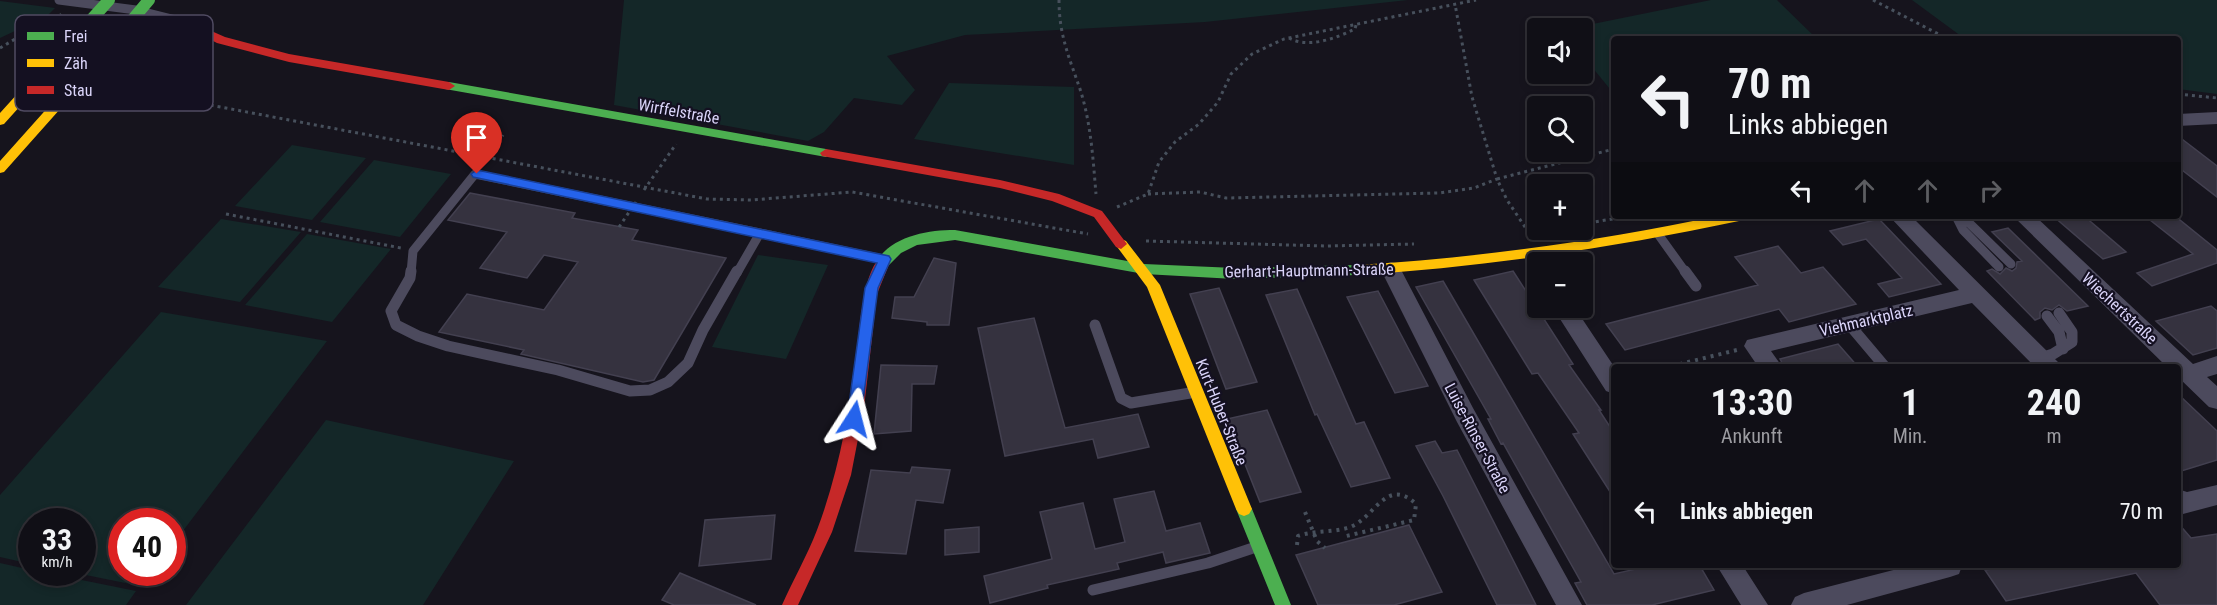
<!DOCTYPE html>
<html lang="de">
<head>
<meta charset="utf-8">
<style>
	:root { --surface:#100f16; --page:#1e1d23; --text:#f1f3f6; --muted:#9c9ca1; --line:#302f35 }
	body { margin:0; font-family:"Roboto Condensed",sans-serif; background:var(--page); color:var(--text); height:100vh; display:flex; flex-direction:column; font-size:22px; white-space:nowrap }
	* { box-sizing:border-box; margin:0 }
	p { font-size:20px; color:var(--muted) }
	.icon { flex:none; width:33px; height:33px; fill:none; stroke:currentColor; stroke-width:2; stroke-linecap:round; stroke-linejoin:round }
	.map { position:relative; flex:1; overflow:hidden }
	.panel { position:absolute; left:1611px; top:364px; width:570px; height:204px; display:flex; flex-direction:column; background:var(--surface); border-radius:6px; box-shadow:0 3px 9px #0003,0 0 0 2px var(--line) }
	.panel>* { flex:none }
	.guide { position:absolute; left:1611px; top:36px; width:570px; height:183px; border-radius:6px; box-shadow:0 3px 9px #0003,0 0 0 2px var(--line); background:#100f16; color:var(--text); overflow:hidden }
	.buttons { position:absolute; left:1527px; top:18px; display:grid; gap:12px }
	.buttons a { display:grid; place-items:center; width:66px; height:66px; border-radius:6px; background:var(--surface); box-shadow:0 3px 9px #0003,0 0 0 2px var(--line); font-size:30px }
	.speed { position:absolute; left:18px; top:508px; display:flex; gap:12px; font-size:30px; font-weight:700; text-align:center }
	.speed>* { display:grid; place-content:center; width:78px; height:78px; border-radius:50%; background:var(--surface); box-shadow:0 3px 9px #0003,0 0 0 2px var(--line); line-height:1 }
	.speed small { font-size:15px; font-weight:400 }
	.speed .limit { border:9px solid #d22; background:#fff; color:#111 }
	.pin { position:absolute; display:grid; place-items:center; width:51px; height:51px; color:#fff; margin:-62px -26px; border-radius:50% 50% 50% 0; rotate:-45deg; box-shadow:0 0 6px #0007 }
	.pin .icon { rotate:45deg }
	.me { position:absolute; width:66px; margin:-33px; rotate:9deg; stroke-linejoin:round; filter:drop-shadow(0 0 4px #0008) }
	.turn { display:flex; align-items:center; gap:21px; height:126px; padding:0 18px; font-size:27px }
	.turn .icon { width:78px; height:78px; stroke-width:2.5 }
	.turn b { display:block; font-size:42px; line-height:51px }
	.lanes { display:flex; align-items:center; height:57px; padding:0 18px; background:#0003; justify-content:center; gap:30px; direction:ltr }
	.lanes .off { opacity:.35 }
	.eta { display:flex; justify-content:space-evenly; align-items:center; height:102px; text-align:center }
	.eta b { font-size:36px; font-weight:700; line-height:42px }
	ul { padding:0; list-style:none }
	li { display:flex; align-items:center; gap:18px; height:90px; padding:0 18px }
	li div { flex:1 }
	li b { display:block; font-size:22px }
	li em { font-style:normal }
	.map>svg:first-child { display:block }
	.green { fill:#142728 }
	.building { fill:#35323f; stroke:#434050; stroke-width:1.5 }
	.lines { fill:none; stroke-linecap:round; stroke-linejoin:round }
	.path-far1 { stroke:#47505c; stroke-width:3; stroke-dasharray:3 4; stroke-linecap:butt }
	.path { stroke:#47505c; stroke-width:4; stroke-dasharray:3 5; stroke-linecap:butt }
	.lane-far1 { stroke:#4c4a5d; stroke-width:9 }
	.lane { stroke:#4c4a5d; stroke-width:11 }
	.street { fill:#4c4a5d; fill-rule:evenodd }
	.fast { fill:#4caf50; fill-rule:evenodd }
	.slow { fill:#ffc107; fill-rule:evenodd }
	.jam { fill:#c62828; fill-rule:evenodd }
	.path-bridge { stroke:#47505c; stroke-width:3; stroke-dasharray:3 4; stroke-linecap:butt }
	.fast-bridge { stroke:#4caf50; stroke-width:12 }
	.route { fill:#2563eb; stroke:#184099; stroke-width:1.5 }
	.labels { text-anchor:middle; stroke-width:4.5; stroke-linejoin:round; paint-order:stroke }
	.street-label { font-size:16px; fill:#dbd5fa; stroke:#141021 }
	.key { fill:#141021; stroke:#504b62; stroke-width:1.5 }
	.key-label { font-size:16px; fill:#dbd5fa }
</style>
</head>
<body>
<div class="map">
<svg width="2217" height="605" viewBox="0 0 2217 605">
	<rect width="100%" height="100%" fill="#16141d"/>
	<path class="green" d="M624,0H1408L1205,22L965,35L887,56L915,90L902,105L854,98L824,132L808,141L614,105Z
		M1711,0H1777L1817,39H1614V94L1583,56L1582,28H1573Z
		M1912,0H2217V94L2178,89V39H1965Z
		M0,1L55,8L47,16L0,38Z
		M949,83L1074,87V165L914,139Z
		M292,145L366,158L312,220L235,206Z
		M374,160L451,174L400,237L320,222Z
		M221,219L301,232L240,302L158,287Z
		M307,234L391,249L332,322L245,305Z
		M758,255L828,265L786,359L712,347Z
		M161,312L327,341L173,544L172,522H122V573H150L140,586L76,573H82V522H32L31,564L0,557V495Z
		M326,420L514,461L423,605H186Z
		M0,563L31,570L32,573H47L136,591L126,605H0Z"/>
	<path class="building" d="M2178,136L2217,166V197L2178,167Z
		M470,193L575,213L572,218L638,230L632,240L726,258L654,380L643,382L521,354L524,350L439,332L467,294L544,310L578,262L544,255L527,278L480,268L507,232L448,220Z
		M2053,216H2084L2126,252L2103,259Z
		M2145,216H2175L2217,250V263L2152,286L2137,273L2193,254Z
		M1879,219L1941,284L1889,297L1878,284L1902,278L1866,239L1843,245L1830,231Z
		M2008,228L2088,306L2067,311L2059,305L2052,310L2045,308L2040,312V318L2035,320L1987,271L1992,269L2000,274L2006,268L2012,271L2016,268L2017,262L2022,261L1992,232Z
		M1778,246L1801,273L1823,267L1856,304L1789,322L1779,309L1625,350L1606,324L1758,285L1735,257Z
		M934,258L956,263L949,325H927V322L892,318L895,297H914Z
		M1513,271L1573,364L1569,365L1601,410H1599L1614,433V498L1573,434L1579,433L1538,373L1532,374L1474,280Z
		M1443,281L1614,574L1649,566H1700L1714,590L1652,605H1587L1575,583L1581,582L1503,443L1501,444L1488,419H1491L1416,287Z
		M1219,288L1257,382L1226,389L1190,294Z
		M1297,289L1356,424L1364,422L1390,478L1351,487L1317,414L1315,415L1266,295Z
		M1378,291L1428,386L1395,393L1347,297Z
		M2211,306L2217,311V348L2193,355L2156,321Z
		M1034,318L1065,428L1138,414L1149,447L1098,458L1093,439L1005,456L978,328Z
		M1838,344L1859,368H1785L1780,359Z
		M881,365L937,366L934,384H912L911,431L874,434Z
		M2178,394L2217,431V460L2178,472Z
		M1267,410L1301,492L1260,502L1227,419Z
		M1435,441L1442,453L1457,450L1536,605H1497L1443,496L1416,446Z
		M912,467L950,470L943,503L916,500L906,554L855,551L871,470L910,473Z
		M1154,491L1166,531L1200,523L1210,553L1166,563L1163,552L1117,563L1119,569L1047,585L1048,588L990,603L984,576L1052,559L1040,512L1083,503L1095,549L1125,542L1114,499Z
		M775,515L771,559L699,566L705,520Z
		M2178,523L2191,538L2217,534V605H2160L2136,573L2006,601L1985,570L2013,566H2178Z
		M1409,525L1442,592L1394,605H1318L1296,555Z
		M979,527V552L945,555V530Z
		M680,573L706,584L756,605H674L662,600Z"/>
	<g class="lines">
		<path class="path-far1" d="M1059,0C1059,35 1069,57 1080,89C1091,123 1093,159 1096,194
			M1873,0L1948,39
			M39,36L50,23L59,24
			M40,36H45L52,28
			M1289,38C1309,49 1336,38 1355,29L1356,25
			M0,48L37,26L50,23L61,14
			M204,52L171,76L157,95L707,199L751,200L852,192L1088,234
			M2178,94L2217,98
			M157,95L149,90C155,70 177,58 180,38
			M486,159L503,135
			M644,190L676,144
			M1148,194L1200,192L1226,198L1439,193L1474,188L1497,179L1472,97L1455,4
			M1117,207L1148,194L1159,162L1175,142L1199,124L1218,102L1231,74L1252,54L1284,39L1476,0
			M226,214L401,248
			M1582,224L1630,216
			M1529,233L1507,200L1497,179L1614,149
			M1146,241L1326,246L1414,244"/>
		<path class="path" d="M1664,368L1737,350
			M1305,512L1317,541L1325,548
			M1297,545L1298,536C1315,530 1333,533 1350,527C1375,518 1386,476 1416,504L1414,520L1342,537"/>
		<path class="lane-far1" d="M59,0L136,10L184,22
			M1956,216L1963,230L1999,267
			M1962,216L2011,264
			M760,233L883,259
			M1658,234L1686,273
			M411,273L413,251L475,174L760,233
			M737,273L760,233"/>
		<path class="lane" d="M411,271L410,278L391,311L396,325L418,336L448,346L558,370L630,391L650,390L668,382L688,363L703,330L737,271
			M1685,271L1696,286
			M2047,316L2059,332L2063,349
			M1848,323L1886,368
			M1095,325L1121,398L1131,403L1196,392
			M2041,358L2053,354L2072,342V332L2059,313
			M1093,590L1208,563L1256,547"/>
		<path class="street" d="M2217,112V124L2178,126V114Z
			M1889,216H1911L2058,362L2061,368H2036L1972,303L1771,351L1783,368H1759L1744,346L1747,340L1959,290Z
			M2013,216H2035L2193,364L2217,356V374L2207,377L2217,386V409L2209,407L2178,377V368H2168Z
			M1391,262L1398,264L1473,408L1582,605H1556L1457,422L1381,270L1384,264Z
			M1553,308H1575L1615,368L1614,394L1606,391Z
			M2217,485V505L2183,514L2178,513V489L2187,492Z
			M1717,566H1743L1768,605H1741Z
			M1909,566H1962L1959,574L1950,577L1847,605H1791L1795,597L1804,593Z"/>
		<path class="fast" d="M449,82L826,149L832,153L826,157L445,89L443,86Z
			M955,230L1144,264L1235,268L1356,265L1363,270L1356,275L1235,279L1144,274L955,240L917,245L901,253L888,266L883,267L876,262C892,236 927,230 955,230Z
			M1244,502L1249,504L1252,509L1291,605H1275L1236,509L1239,504Z"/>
		<path class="slow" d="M81,27L87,31L85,34L4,124L0,125V113L77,28Z
			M122,28L126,29V35L4,172L0,173V161L118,29Z
			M1717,216H1745L1739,221C1612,248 1485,267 1356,275L1349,270L1356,265C1478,258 1598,241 1717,216Z
			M1121,239L1126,241L1160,285L1252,509L1249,514L1244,516L1239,514L1236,509L1147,287L1115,244Z"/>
		<path class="jam" d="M184,19L225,37L289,54L449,82L455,86L449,90L289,62L217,43L180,24L178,22Z
			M826,149L1000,180L1059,194L1102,211L1127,244L1121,249L1116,247L1094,217L1052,201L1000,188L822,156L820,153Z
			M883,257L890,262L877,294L864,408L851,475L832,532L798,605H782C793,580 807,556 817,530C839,472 849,413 857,351C859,333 864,263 883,257Z"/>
		<path class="path-bridge" d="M619,227L636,202"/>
		<path class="fast-bridge" d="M81,31L109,0
			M122,32L149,0"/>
	</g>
	<path class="route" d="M477,170L889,256L891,259L878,288L860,424L854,425L849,424L847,419L865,288L877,263L473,177L471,174Z"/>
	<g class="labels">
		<g class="street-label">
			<text transform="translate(679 111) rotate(10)" y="6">Wirffelstraße</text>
			<text transform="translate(1309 270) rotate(-1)" y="6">Gerhart-Hauptmann-Straße</text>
			<text transform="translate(2120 308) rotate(43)" y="6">Wiechertstraße</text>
			<text transform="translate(1866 320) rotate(-13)" y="6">Viehmarktplatz</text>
			<text transform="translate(1222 412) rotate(68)" y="6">Kurt-Huber-Straße</text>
			<text transform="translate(1478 438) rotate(62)" y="6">Luise-Rinser-Straße</text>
		</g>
	</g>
	<rect x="15" y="15" width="198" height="96" rx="9" class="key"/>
	<rect x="27" y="32" width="27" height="8" fill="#4caf50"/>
	<rect x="27" y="59" width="27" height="8" fill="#ffc107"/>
	<rect x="27" y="86" width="27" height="8" fill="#c62828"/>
	<g class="key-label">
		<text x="64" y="42">Frei</text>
		<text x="64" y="69">Zäh</text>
		<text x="64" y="96">Stau</text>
	</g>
</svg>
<div class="buttons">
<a><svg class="icon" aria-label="sound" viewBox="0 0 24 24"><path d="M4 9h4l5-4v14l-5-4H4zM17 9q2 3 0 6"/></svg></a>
<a><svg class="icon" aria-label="search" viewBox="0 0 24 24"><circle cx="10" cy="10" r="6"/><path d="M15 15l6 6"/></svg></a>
<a>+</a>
<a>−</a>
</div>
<div class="speed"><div>33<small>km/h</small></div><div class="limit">40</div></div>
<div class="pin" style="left:477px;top:174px;background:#d93025"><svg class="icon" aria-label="arrive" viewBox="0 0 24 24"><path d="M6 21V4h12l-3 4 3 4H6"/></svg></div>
<svg class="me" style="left:854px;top:419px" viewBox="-20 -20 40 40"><path d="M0-17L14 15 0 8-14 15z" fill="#2563eb" stroke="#fff" stroke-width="4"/></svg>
<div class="guide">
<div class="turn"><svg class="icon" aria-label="left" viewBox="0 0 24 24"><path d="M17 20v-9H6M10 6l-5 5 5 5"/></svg><div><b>70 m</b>Links abbiegen</div></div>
<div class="lanes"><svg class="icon" aria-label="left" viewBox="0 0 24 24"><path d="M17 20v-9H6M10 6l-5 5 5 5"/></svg><svg class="icon off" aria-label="ahead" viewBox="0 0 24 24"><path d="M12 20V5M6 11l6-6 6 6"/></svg><svg class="icon off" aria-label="ahead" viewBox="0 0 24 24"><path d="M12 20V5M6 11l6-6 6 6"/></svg><svg class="icon off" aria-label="right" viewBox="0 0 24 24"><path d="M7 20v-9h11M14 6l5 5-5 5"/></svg></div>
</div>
<section class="panel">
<div class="eta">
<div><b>13:30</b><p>Ankunft</p></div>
<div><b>1</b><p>Min.</p></div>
<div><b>240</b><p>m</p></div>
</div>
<ul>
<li><svg class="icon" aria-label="left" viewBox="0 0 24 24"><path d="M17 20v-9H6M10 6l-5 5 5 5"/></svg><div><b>Links abbiegen</b></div><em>70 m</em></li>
</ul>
</section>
</div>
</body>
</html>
